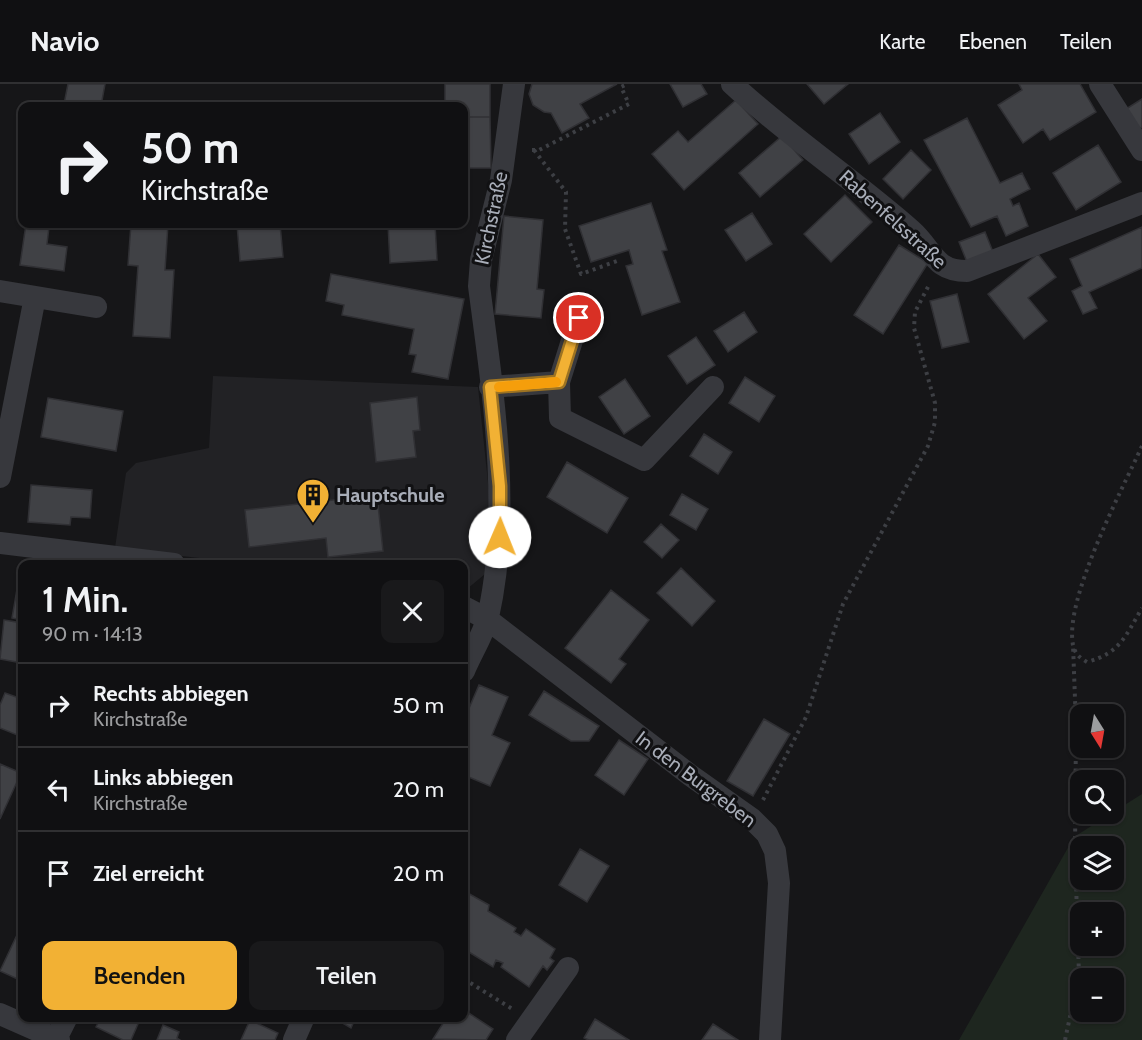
<!DOCTYPE html>
<html lang="de">
<head>
<meta charset="utf-8">
<style>
	:root { --surface:#101012; --page:#19191b; --text:#f1f3f6; --muted:#9c9d9f; --line:#303032; --accent:#f2b134 }
	body { margin:0; font-family:Cabin,sans-serif; background:var(--page); color:var(--text); height:100vh; display:flex; flex-direction:column; font-size:22px; white-space:nowrap }
	* { box-sizing:border-box; margin:0 }
	p { font-size:20px; color:var(--muted) }
	.icon { flex:none; width:33px; height:33px; fill:none; stroke:currentColor; stroke-width:2; stroke-linecap:round; stroke-linejoin:round }
	.map { position:relative; flex:1; overflow:hidden }
	.details { position:absolute; left:18px; top:476px; width:450px; height:462px; display:flex; flex-direction:column; background:var(--surface); border-radius:12px; box-shadow:0 2px 4px #0004,0 0 0 2px var(--line) }
	.details>* { flex:none }
	.banner { position:absolute; left:18px; top:18px; width:450px; height:126px; border-radius:12px; box-shadow:0 2px 4px #0004,0 0 0 2px var(--line); background:#101012; color:var(--text); overflow:hidden }
	.needle { width:39px; rotate:169deg }
	.tools { position:absolute; left:1070px; top:620px; display:grid; gap:12px }
	.tools a { display:grid; place-items:center; width:54px; height:54px; border-radius:12px; background:var(--surface); box-shadow:0 2px 4px #0004,0 0 0 2px var(--line); font-size:30px }
	.pin { position:absolute; display:grid; place-items:center; width:51px; height:51px; color:#fff; margin:-26px; border:3px solid #fff; border-radius:50%; box-shadow:0 2px 6px #0007 }
	.me { position:absolute; width:66px; margin:-33px; rotate:1deg; stroke-linejoin:round; filter:drop-shadow(0 0 4px #0008) }
	.turn { display:flex; align-items:center; gap:21px; height:126px; padding:0 24px; font-size:27px }
	.turn .icon { width:78px; height:78px; stroke-width:2.5 }
	.turn b { display:block; font-size:42px; line-height:51px }
	.round { display:grid; place-items:center; flex:none; width:63px; height:63px; border-radius:12px; background:var(--page) }
	.summary { display:flex; align-items:center; justify-content:space-between; height:102px; padding:0 24px }
	h1 { font-size:36px; font-weight:600; line-height:45px }
	.button { display:flex; gap:12px; margin-top:auto; padding:12px 24px }
	.button a { flex:1; height:69px; border-radius:12px; background:var(--accent); color:#111; font-size:24px; font-weight:600; line-height:69px; text-align:center }
	.button a+a { background:var(--page); color:var(--text) }
	ul { padding:0; list-style:none }
	li { display:flex; align-items:center; gap:18px; height:84px; padding:0 24px; border-top:2px solid var(--line) }
	li div { flex:1 }
	li b { display:block; font-size:22px }
	li em { font-style:normal }
	header { display:flex; align-items:center; gap:36px; box-sizing:border-box; height:84px; padding:0 30px; background:var(--surface); border-bottom:2px solid var(--line) }
	header strong { font-size:28px }
	nav { display:flex; gap:33px; margin-inline-start:auto; font-size:21px }
	.map>svg:first-child { display:block }
	.built { fill:#222225 }
	.green { fill:#1e261f; fill-rule:evenodd }
	.building { fill:#404145; stroke:#303034; stroke-width:1.5 }
	.lines { fill:none; stroke-linecap:round; stroke-linejoin:round }
	.path { stroke:#3d3f44; stroke-width:4; stroke-dasharray:3 4.5; stroke-linecap:butt }
	.street { stroke:#37383d; stroke-width:22 }
	.route-casing { stroke:#9d7322; stroke-width:15 }
	.route { stroke:#f2b134; stroke-width:10 }
	.slow { stroke:#f59e0b; stroke-width:10 }
	.labels { text-anchor:middle; stroke-width:6; stroke-linejoin:round; paint-order:stroke }
	.street-label { font-size:20px; fill:#a8adb8; stroke:#111113 }
	.poi-label { font-size:20px; font-weight:bold; fill:#a8adb8; stroke:#111113; text-anchor:start }
</style>
</head>
<body>
<header>
<strong>Navio</strong>
<nav><a>Karte</a><a>Ebenen</a><a>Teilen</a></nav>
</header>
<div class="map">
<svg width="1142" height="956" viewBox="0 0 1142 956">
	<rect width="100%" height="100%" fill="#161618"/>
	<path class="built" d="M213,292L478,303L493,446L485,490L467,505H464V480H249L115,464L126,389L136,379L209,364Z"/>
	<path class="green" d="M1142,710V956H959L1074,753ZM1080,762H1113V795H1080ZM1080,828H1113V861H1080ZM1080,894H1113V927H1080Z"/>
	<path class="building" d="M68,0H105L101,22L64,20Z
		M445,0H490V33H464V22H445Z
		M532,0H617L580,20L589,34L562,49L551,29L544,28L533,21L529,10Z
		M670,0H701L707,10L683,23Z
		M807,0H848L824,20Z
		M1019,0H1080L1096,28L1050,56L1043,45L1023,59L998,21L1022,6Z
		M1142,15V43L1139,45L1126,25Z
		M736,16L758,40L684,106L652,70L678,47L688,58Z
		M880,29L900,58L869,80L849,50Z
		M464,33H490L491,84H464Z
		M967,34L1000,99L1022,89L1030,105L1010,115L1013,122L1019,119L1028,142L1006,152L997,132L971,143L924,56Z
		M782,52L803,76L760,113L739,89Z
		M1098,61L1121,98L1076,126L1053,89Z
		M911,66L931,86L903,115L883,95Z
		M845,111L872,138L831,178L804,150Z
		M651,119L667,166L662,167L680,218L642,231L626,182L633,180L629,166L591,178L579,142Z
		M752,129L772,160L746,177L725,146Z
		M504,132L543,136L537,205L544,206L541,234L495,230Z
		M26,140L49,143L47,160L67,163L64,187L20,181Z
		M131,140H168L165,186H174L170,254L133,252L138,182L128,181Z
		M237,140H280L283,173L240,177Z
		M388,140H435L437,176L390,179Z
		M1142,143V184L1089,208L1097,224L1083,230L1072,207L1082,202L1070,175Z
		M985,148L993,168L967,178L959,158Z
		M899,161L928,179L883,250L854,231Z
		M1038,170L1056,193L1028,214L1047,237L1024,255L988,210Z
		M331,190L464,215L448,295L412,288L416,271L409,270L414,245L342,231L344,221L326,217Z
		M957,210L969,258L942,264L930,217Z
		M744,228L757,248L728,268L714,247Z
		M696,253L715,281L687,300L668,272Z
		M745,293L775,312L759,338L729,319Z
		M625,295L650,332L624,350L599,313Z
		M417,313L420,346L413,347L416,373L376,378L370,319Z
		M48,314L123,327L116,367L41,353Z
		M704,350L732,368L718,390L690,372Z
		M567,378L628,414L607,449L547,413Z
		M31,401L92,406L90,434L71,433L70,441L28,438Z
		M682,410L708,425L696,446L670,431Z
		M377,411L383,467L328,473L326,454L249,463L245,426Z
		M661,440L679,456L662,474L644,458Z
		M681,484L715,517L692,542L657,509Z
		M19,494L22,495V536L12,534Z
		M611,506L649,536L619,575L626,580L611,599L565,564Z
		M4,536L22,539V579L0,575Z
		M479,601L508,613L492,651L510,659L490,702L464,691V636Z
		M544,607L599,642L589,657H571L529,631Z
		M5,609L22,615V653L0,644V621Z
		M764,635L790,650L753,712L727,697Z
		M619,656L648,675L624,711L595,691Z
		M0,680L21,689L0,735Z
		M580,765L609,782L587,818L559,801Z
		M464,807L489,821L488,827L516,844L514,848L521,852L526,845L555,865L550,874L554,877L547,886L543,882L529,903L501,883L503,879L496,876L493,883L464,865Z
		M17,851L22,853V897L0,887Z
		M464,926L493,945L486,956L433,955L447,933H464Z
		M101,933H141L131,956H123L96,943Z
		M332,933H356L351,944Z
		M595,935L629,956H589L584,954Z
		M250,936L278,949L275,956H241Z
		M713,940L738,956H702Z
		M163,941L179,948L177,954L180,956H157Z"/>
	<g class="lines">
		<path class="path" d="M532,66H539L629,20L621,3L627,0
			M534,66L566,108L565,145L581,190L620,176
			M1142,362C1122,406 1064,515 1073,561C1075,570 1080,574 1087,578C1120,569 1125,553 1142,524
			M763,716L806,633L843,520L928,362L935,338V319L914,244L915,228L930,199
			M464,895L514,926
			M1065,956L1079,891L1075,768L1076,642L1073,561"/>
		<path class="street" d="M732,0C788,52 853,95 911,146C933,165 933,187 967,187L1142,119
			M1100,0L1142,66
			M0,207L96,223
			M559,298L579,234
			M490,303L559,298L560,334L644,376L713,303
			M0,393L35,213
			M0,459L174,480
			M464,523L487,535L690,691L752,735L767,750L775,767L779,799L770,956
			M464,587C471,570 483,551 488,533C512,427 493,309 479,202L481,176L501,96L514,0
			M0,930L59,956
			M56,955L67,933
			M294,956L304,933
			M517,956L568,884"/>
	</g>
	<g class="lines">
		<g class="route-casing">
			<path id="route" d="M500,453V402L490,303L559,298L579,234"/>
		</g>
		<use href="#route" class="route"/>
		<path class="slow" d="M499,303L556,298"/>
	</g>
	<defs>
		<g id="building-pin" transform="scale(1.725)"><path d="M0 17L-7.5 6A9.5 9.5 0 1 1 7.5 6Z" fill="#f2b134" stroke="#111113"/><path d="M-4-6H4V6H1V3H-1V6H-4ZM-2.5-4.3h1.7v1.8h-1.7ZM.8-4.3h1.7v1.8H.8ZM-2.5-1h1.7V.8h-1.7ZM.8-1h1.7V.8H.8Z" fill="#111"/></g>
	</defs>
	<g fill-rule="evenodd">
		<use href="#building-pin" x="313" y="411"/>
	</g>
	<g class="labels">
		<g class="street-label">
			<text transform="translate(491 134) rotate(-78)" y="7">Kirchstraße</text>
			<text transform="translate(893 135) rotate(42)" y="7">Rabenfelsstraße</text>
			<text transform="translate(696 695) rotate(37)" y="7">In den Burgreben</text>
		</g>
		<g class="poi-label">
			<text x="336" y="418">Hauptschule</text>
		</g>
	</g>
</svg>
<div class="tools">
<a><svg class="needle" viewBox="-14 -14 28 28"><path d="M0-13l5 13h-10z" fill="#e53935"/><path d="M0 13l5-13h-10z" fill="#9c9d9f"/></svg></a>
<a><svg class="icon" aria-label="search" viewBox="0 0 24 24"><circle cx="10" cy="10" r="6"/><path d="M15 15l6 6"/></svg></a>
<a><svg class="icon" aria-label="layers" viewBox="0 0 24 24"><path d="M12 4l9 5-9 5-9-5zM3 14l9 5 9-5"/></svg></a>
<a>+</a>
<a>−</a>
</div>
<div class="pin" style="left:579px;top:234px;background:#d93025"><svg class="icon" aria-label="arrive" viewBox="0 0 24 24"><path d="M6 21V4h12l-3 4 3 4H6"/></svg></div>
<svg class="me" style="left:500px;top:453px" viewBox="-20 -20 40 40"><circle r="19" fill="#fff"/><path d="M0-13L10 11 0 6-10 11z" fill="#f2b134"/></svg>
<div class="banner">
<div class="turn"><svg class="icon" aria-label="right" viewBox="0 0 24 24"><path d="M7 20v-9h11M14 6l5 5-5 5"/></svg><div><b>50 m</b>Kirchstraße</div></div>
</div>
<section class="details">
<div class="summary"><div><h1>1 Min.</h1><p>90 m · 14:13</p></div><a class="round"><svg class="icon" aria-label="close" viewBox="0 0 24 24"><path d="M6 6l12 12M18 6L6 18"/></svg></a></div>
<ul>
<li><svg class="icon" aria-label="right" viewBox="0 0 24 24"><path d="M7 20v-9h11M14 6l5 5-5 5"/></svg><div><b>Rechts abbiegen</b><p>Kirchstraße</p></div><em>50 m</em></li>
<li><svg class="icon" aria-label="left" viewBox="0 0 24 24"><path d="M17 20v-9H6M10 6l-5 5 5 5"/></svg><div><b>Links abbiegen</b><p>Kirchstraße</p></div><em>20 m</em></li>
<li><svg class="icon" aria-label="arrive" viewBox="0 0 24 24"><path d="M6 21V4h12l-3 4 3 4H6"/></svg><div><b>Ziel erreicht</b></div><em>20 m</em></li>
</ul>
<div class="button"><a>Beenden</a><a>Teilen</a></div>
</section>
</div>
</body>
</html>
